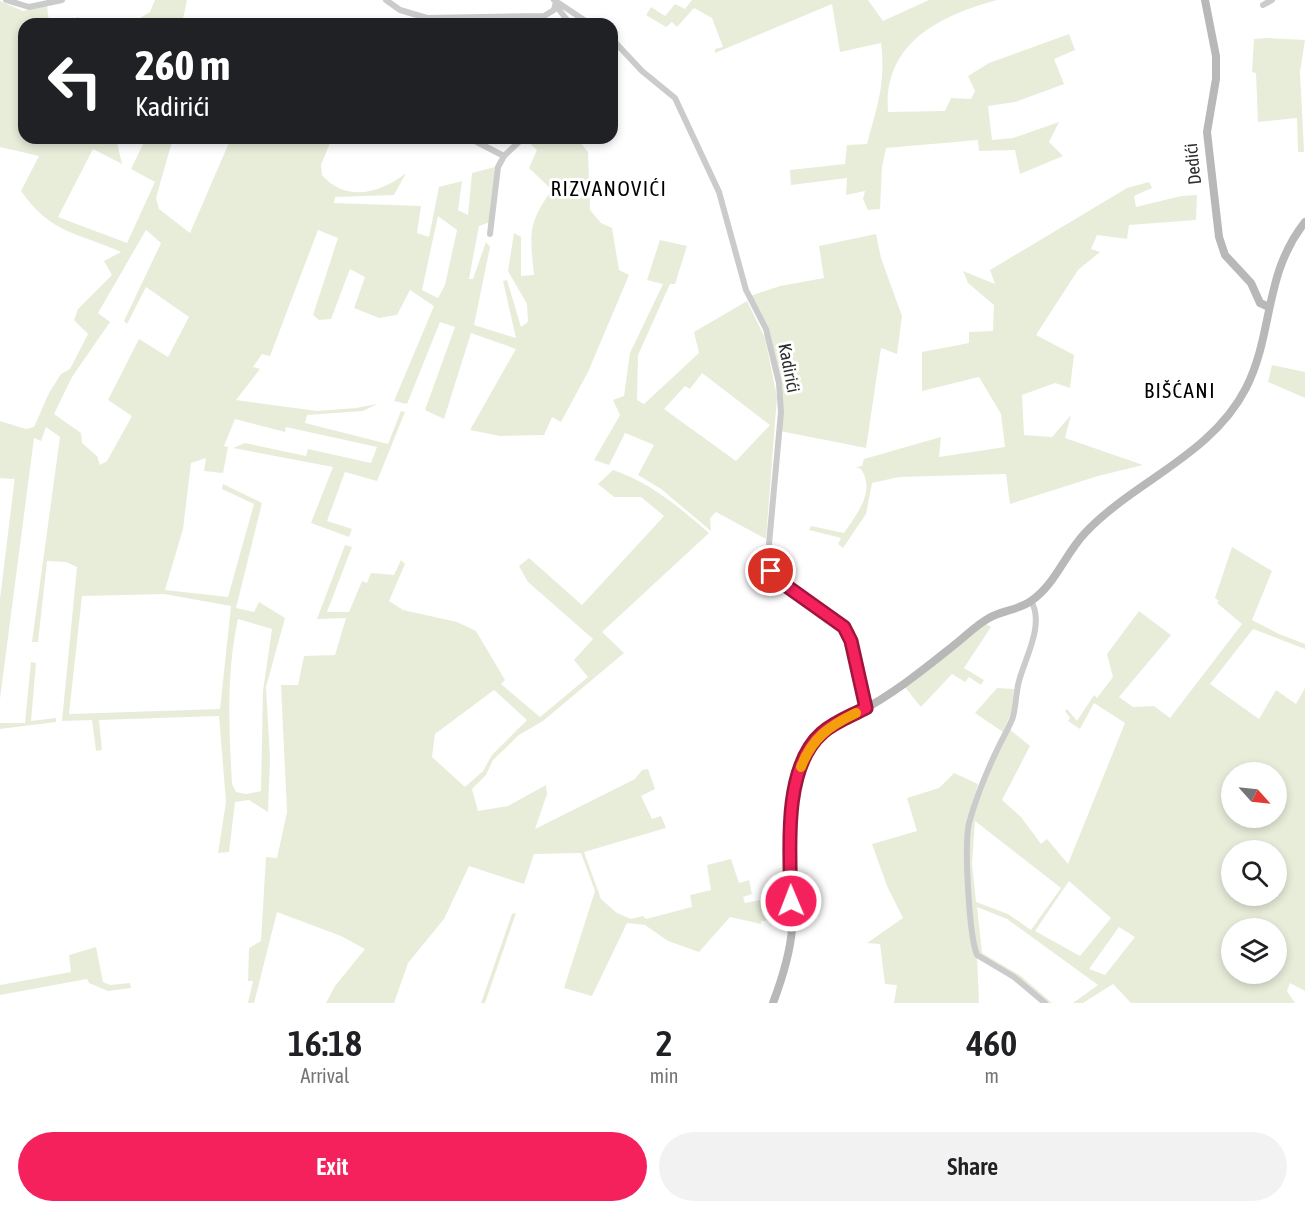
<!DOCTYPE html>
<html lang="en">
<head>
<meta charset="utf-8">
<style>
	:root { --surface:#fff; --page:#f2f2f2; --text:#202124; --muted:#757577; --accent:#f4215d }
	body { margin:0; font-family:"Asap Condensed",sans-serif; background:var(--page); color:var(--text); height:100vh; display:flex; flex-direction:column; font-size:22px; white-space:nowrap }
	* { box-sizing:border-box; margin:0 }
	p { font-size:20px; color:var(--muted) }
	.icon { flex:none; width:33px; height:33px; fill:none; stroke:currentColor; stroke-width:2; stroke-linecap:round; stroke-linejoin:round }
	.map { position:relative; height:1003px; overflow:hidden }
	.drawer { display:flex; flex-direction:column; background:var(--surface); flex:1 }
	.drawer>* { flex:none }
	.guide { position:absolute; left:18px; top:18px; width:600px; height:126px; border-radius:18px; box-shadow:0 3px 9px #0003; background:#202124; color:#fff; overflow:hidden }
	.needle { width:39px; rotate:117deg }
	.controls { position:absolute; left:1221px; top:762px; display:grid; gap:12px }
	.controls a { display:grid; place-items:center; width:66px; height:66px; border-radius:50%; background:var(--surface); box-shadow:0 3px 9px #0003; font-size:30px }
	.pin { position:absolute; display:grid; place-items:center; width:51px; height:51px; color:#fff; margin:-26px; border:3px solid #fff; border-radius:50%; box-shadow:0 2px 6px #0007 }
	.me { position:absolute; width:66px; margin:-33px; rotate:359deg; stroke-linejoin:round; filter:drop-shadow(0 0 4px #0008) }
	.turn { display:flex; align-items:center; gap:21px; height:126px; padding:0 18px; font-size:27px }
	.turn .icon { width:78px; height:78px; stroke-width:2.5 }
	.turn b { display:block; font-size:42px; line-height:51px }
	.eta { display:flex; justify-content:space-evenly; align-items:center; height:102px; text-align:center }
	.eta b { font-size:36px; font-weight:600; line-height:42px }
	.button { display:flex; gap:12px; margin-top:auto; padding:12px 18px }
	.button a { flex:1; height:69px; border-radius:36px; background:var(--accent); color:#fff; font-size:24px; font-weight:600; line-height:69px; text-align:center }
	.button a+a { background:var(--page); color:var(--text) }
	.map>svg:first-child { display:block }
	.green { fill:#e8edda; fill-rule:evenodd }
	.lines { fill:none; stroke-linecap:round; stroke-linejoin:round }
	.street { stroke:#cbcbcb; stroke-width:6 }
	.secondary { stroke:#b8b8b8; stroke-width:8 }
	.route-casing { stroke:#9f153c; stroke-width:15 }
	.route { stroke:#f4215d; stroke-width:10 }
	.slow { stroke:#f59e0b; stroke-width:10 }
	.labels { text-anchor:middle; stroke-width:6; stroke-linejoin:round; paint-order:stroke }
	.street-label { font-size:18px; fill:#2e2e2e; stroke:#fff }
	.quarter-label { font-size:21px; letter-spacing:1.5px; fill:#000; stroke:#fff }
</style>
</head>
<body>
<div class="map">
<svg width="1305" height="1003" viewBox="0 0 1305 1003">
	<rect width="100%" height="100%" fill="#fff"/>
	<path class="green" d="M155,0H187L182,24H24V138H116L122,164L93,149L58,217L127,243L155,182L131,169L146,138H173L156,198L159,209L190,233L231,138H332L321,165L322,175C346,203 381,193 406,173L394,195L335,197L334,203L421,206L417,233L429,237L439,187L462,181L458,210L468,215L472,173L495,167L490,222L479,226L469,279H473L486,242L490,247L474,325L516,338L503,281L507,280L521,327L528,322L527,304L508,271L514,233L521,237V276L534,275C530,235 527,224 552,190L529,168L537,150L526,139L577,138L588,152L590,210L601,223L612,228L619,270L629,275L588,372L561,422L552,417L544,435L500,436L470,430L516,349L471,333L444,419L425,410L455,327L440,322L407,404L394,401L434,306L410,290L397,315L379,318L354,308L365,277L350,269L331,319L319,320L313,315L338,238L318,230L270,356L262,354L253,367L260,369L236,400L317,411L356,408L377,404L363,411L307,415L305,423L388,444L401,411L405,412L377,481L345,472L327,521L352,529L349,537L311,523L333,467L233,448L245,443L306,456L308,449L371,463L377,447L286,427L285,432L235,419L224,446L228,447L223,473L204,471L206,458L191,463L183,529L165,590L228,597L254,504L222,489L223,484L262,503L236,608L254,612L259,602L285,618L266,687L270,758L268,812L249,800L235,802L229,852L218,853L226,802L219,716L99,720L102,750L96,751L92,720L62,721L77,567L66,562L47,561L38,642H32L60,437L46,427L41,441L34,438L0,699V599L15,476L14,479L0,478V421L26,429L34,427L49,393L61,374L70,369L88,334L74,320L78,309L112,275L104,261L121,252C77,232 52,235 21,191L39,156L0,147V1L23,11L47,6L49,21L65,24L78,17L87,23L130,24L150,12ZM438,216L457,230L445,285L438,298L422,290ZM146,230L161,243L124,321L127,324L146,287L189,317L168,357L139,339L108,400L132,416L107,461L100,465L97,456L82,443L81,433L54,414L72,377L110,322L98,313ZM164,594L231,606L220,709L69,714L82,596ZM238,619L272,629L263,691L261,791L246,794L236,792L232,784C229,728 226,674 238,619Z
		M692,0H868L883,21L929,0H997C939,16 883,43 888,112L945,111L951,98L971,99L975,91L968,76L989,63L1069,34L1075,50L1054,59L1064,84L1015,102L988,106L992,140L1013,138L1059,122L1049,142L1063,156L1020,174L1015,150L979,151L978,140L886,148L882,167L880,209L868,210L863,199L865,191L846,195L847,178L791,185L790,170L845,164L847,145L867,144C877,106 886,84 881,43L840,52L832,4L715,53V49L723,47L712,18L694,8L677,27L672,22L666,27L646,15L651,7L665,16L675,4L685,9Z
		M1267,38L1305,40L1300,72L1304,152H1298L1297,118L1258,122L1256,73L1252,72L1254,39Z
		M1149,182L1152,188L1134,196L1136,207L1181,196L1197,195L1196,220L1129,225L1127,239L1097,235L1091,249L1100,252L1078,270L1036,335L1074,355L1070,388L1055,383L1022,395L1024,435L1052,437L1071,415L1065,438L1143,465L1098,476L1010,504L1006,474L899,477L872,483L866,514L843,548L838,544L841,538L809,530L811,526L844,533C857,513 876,492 861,469L856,467L862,466L864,459L941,437L939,457L1005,447L1001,414L979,377L922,391V352L969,343V332L993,331L994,305L968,283L963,271L995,284L990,270L1127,188Z
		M876,234L881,258L902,316L897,354L881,348L866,448L780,431L781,411L771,344L750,296L780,286L824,278L819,246Z
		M660,240L687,246L675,284H670L638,355L637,400L644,404L699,353L694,332L747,301L765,338L777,397L766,539L716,512L710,518L711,531L661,489L638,475L654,445L625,433L609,465L594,460L620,415L613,400L624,396L630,353L663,284L647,280ZM702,373L770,425L736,461L664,409L685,386L690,389Z
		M1272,365L1305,372V398L1268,382Z
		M613,470C650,482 680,508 709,533L602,632L624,653L543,721L519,735L493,760L486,775L472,789L478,811L508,806L546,785L547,794L535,829L635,779L642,770L648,769L655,789L641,796L652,819L661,816L666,828L584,852L601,899L617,913L631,919L643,916L646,919L692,907L690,895L711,890L707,865L731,859L739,883L749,880L752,894L743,897L745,903L785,895L786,918L761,921V924L730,917L699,952L668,941L645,925L627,923L592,996L564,988L595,891L581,853L534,854L524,884L469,866L444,919L408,963L394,1003H326L335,986L365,949L341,936L277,912L254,1003H248L253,981H248L249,948L261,941L266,857L277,858L287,812L281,685H298L304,656L335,655L346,618L317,619L345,545L352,547L327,612H349L362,581L367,583L371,573L394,575L401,560L405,564L389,601L403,610L457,622L476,631L505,680L501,684L540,717L588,677L574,660L593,639L528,582L519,566L529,558L582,605L664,516L641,497H614L598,484ZM494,690L527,720L492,755L483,771L465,787L432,757L435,734Z
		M1232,547L1272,571L1252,620L1279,634L1305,644V649L1253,629L1210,684L1259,719L1276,690L1296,704L1305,688V991L1290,983L1287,991L1295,1003H1131L1113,984L1083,1003H1073L1098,985L1007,919L977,907L982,953L1021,976L1052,1003H1045L1038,996L977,956L979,1003H894L897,985L885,984L880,944L867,943L903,918L887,886L872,844L917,831L907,798L939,788L954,773L978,784L973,801L1008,728L1030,746L1002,800L1021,817L1041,844L1047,839L1068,864L1125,723L1094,703L1080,729L1068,721L1070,718L1065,711L1067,709L1077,721L1094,695L1097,698L1113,677L1107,654L1139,611L1171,635L1119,697L1133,707L1154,706L1170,718L1242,624L1217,603L1219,601L1215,598ZM1232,772H1276V818H1232ZM975,821L1061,888L1031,930L1008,914L976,902L972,864ZM1232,850H1276V896H1232ZM1069,881L1111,918L1080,956L1035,931ZM1119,927L1135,937L1105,975L1089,969ZM1232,928H1276V974H1232Z
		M985,623L991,627L964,668L984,680L981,685L969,677L965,682L952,674L921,707L904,686Z
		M31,662L36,663L31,721L56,718V722L0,729V723H25Z
		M997,688L1014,689L1011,713L1003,732L975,713Z
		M516,913L485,1003H481L512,914Z
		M96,947L103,982L110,985L130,983L131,988L108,991L89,983L87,979L0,995V985L71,972L69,955Z"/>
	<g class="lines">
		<path class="street" d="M6,0L29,7L62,0
			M386,0L400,10L427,18L544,16L554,10L556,2
			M554,0L590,24
			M1263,5L1272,0
			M556,6L568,21
			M568,24V21L585,22
			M612,39L642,71L675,98L719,192L746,290L766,329L779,383L781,412L769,544L771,571L778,580L805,597L844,627L851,641L866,708
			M469,138L504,156
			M490,234L498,167L504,156L523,138
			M1031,601C1045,624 1025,658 1019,681C1016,692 1016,705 1013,717C1009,728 1002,739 997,750C986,773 976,798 969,823C964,845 969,935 977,955L1014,977L1045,1003"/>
		<path class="secondary" d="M1205,0L1216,56V79L1207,132L1219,237L1225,255L1251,283L1260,303L1269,307
			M773,1003C782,979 790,955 792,929C795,870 778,803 809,749C820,729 838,722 857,713C892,695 923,670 953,646C965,637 976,625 989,618C1002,610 1019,610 1031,601C1055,585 1065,554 1085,533C1134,481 1212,455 1246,388C1274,333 1263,275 1305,222"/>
	</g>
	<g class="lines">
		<g class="route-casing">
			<path id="route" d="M771,571L778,580L844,627L851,641L866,708C851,716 834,722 822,733C782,768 790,853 791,901"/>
		</g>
		<use href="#route" class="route"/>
		<path class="slow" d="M801,767C812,738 829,726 856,713"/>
	</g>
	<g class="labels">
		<g class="street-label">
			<text transform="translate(1193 164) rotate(-96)" y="6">Dedići</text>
			<text transform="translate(789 368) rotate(79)" y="6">Kadirići</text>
		</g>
		<g class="quarter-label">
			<text x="609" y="196">RIZVANOVIĆI</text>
			<text x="1180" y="398">BIŠĆANI</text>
		</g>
	</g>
</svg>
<div class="controls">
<a><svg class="needle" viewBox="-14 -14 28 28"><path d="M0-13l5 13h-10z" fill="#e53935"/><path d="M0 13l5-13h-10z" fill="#757577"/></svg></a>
<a><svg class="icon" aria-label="search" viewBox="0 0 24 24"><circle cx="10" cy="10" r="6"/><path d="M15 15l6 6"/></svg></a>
<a><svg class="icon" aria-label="layers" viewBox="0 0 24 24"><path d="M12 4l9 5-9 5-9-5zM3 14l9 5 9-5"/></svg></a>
</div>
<div class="pin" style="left:771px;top:571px;background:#d93025"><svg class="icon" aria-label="arrive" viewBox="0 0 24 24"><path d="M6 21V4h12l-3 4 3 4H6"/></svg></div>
<svg class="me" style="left:791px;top:901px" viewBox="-20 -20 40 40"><circle r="17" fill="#f4215d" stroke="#fff" stroke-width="3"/><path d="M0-11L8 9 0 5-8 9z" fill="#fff"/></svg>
<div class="guide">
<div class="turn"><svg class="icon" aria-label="left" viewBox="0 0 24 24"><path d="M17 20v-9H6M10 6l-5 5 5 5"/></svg><div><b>260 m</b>Kadirići</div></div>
</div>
</div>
<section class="drawer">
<div class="eta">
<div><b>16:18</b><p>Arrival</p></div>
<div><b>2</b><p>min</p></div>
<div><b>460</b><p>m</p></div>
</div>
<div class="button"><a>Exit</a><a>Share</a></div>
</section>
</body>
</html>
